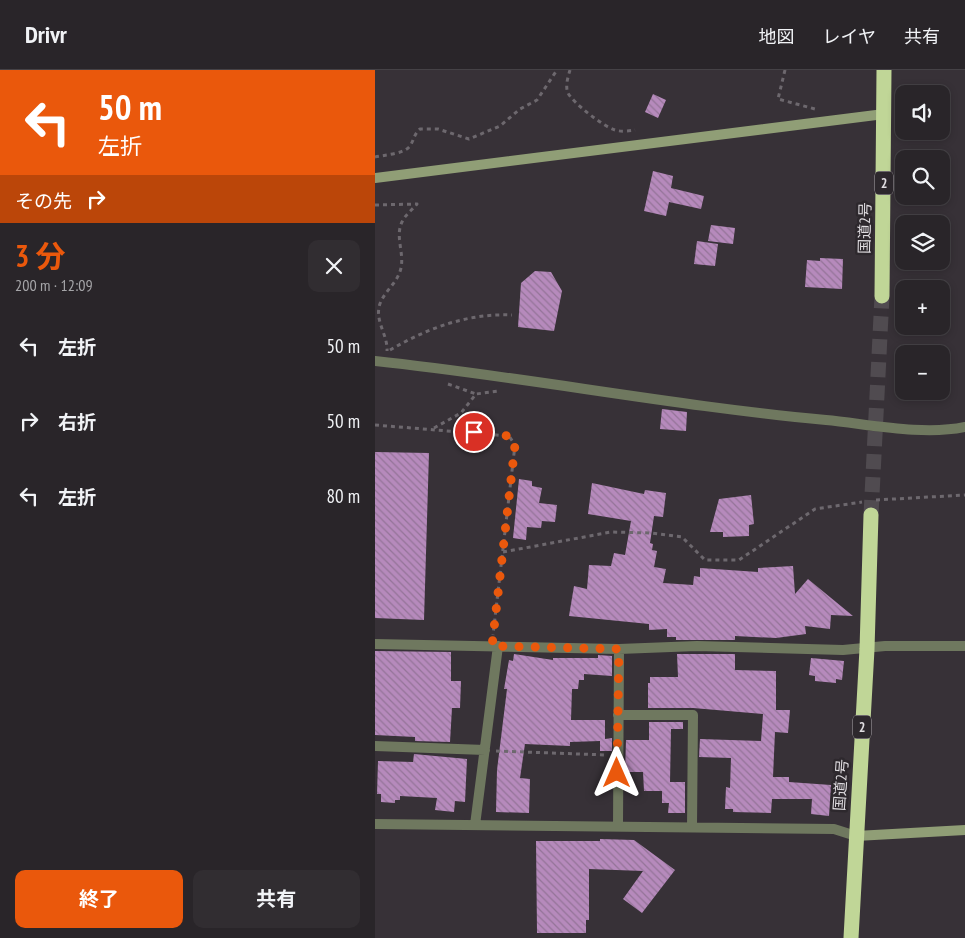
<!DOCTYPE html>
<html lang="ja">
<head>
<meta charset="utf-8">
<style>
	:root { --surface:#292529; --page:#312d31; --text:#f1f3f6; --muted:#a5a5a8; --line:#454246; --accent:#ea580c }
	body { margin:0; font-family:"PT Sans Narrow","Noto Sans JP",sans-serif; background:var(--page); color:var(--text); height:100vh; display:flex; flex-direction:column; font-size:19px; white-space:nowrap }
	* { box-sizing:border-box; margin:0 }
	p { font-size:16px; color:var(--muted) }
	.icon { flex:none; width:28px; height:28px; fill:none; stroke:currentColor; stroke-width:2; stroke-linecap:round; stroke-linejoin:round }
	.map { position:relative; flex:1; overflow:hidden }
	.side { display:flex; flex-direction:column; background:var(--surface); width:375px }
	.side>* { flex:none }
	.top-card { background:#ea580c; color:#fff; overflow:hidden }
	.tools { position:absolute; left:520px; top:15px; display:grid; gap:10px }
	.tools a { display:grid; place-items:center; width:55px; height:55px; border-radius:10px; background:var(--surface); box-shadow:0 2px 8px #0003,0 0 0 1px var(--line); font-size:25px }
	.pin { position:absolute; display:grid; place-items:center; width:42px; height:42px; color:#fff; margin:-21px; border:2px solid #fff; border-radius:50%; box-shadow:0 1px 5px #0007 }
	.me { position:absolute; width:55px; margin:-28px; rotate:0deg; stroke-linejoin:round; filter:drop-shadow(0 0 4px #0008) }
	.turn { display:flex; align-items:center; gap:18px; height:105px; padding:0 15px; font-size:22px }
	.turn .icon { width:65px; height:65px; stroke-width:2.5 }
	.turn b { display:block; font-size:35px; line-height:42px }
	.then { display:flex; align-items:center; height:48px; padding:0 15px; background:#0003; gap:10px; font-size:19px }
	.round { display:grid; place-items:center; flex:none; width:52px; height:52px; border-radius:10px; background:var(--page) }
	.head { display:flex; align-items:center; justify-content:space-between; height:85px; padding:0 15px }
	h1 { font-size:30px; font-weight:700; line-height:38px; color:var(--accent) }
	.button { display:flex; gap:10px; margin-top:auto; padding:10px 15px }
	.button a { flex:1; height:58px; border-radius:10px; background:var(--accent); color:#fff; font-size:20px; font-weight:700; line-height:58px; text-align:center }
	.button a+a { background:var(--page); color:var(--text) }
	ul { padding:0; list-style:none }
	li { display:flex; align-items:center; gap:15px; height:75px; padding:0 15px }
	li div { flex:1 }
	li b { display:block; font-size:19px }
	li em { font-style:normal }
	header { display:flex; align-items:center; gap:30px; box-sizing:border-box; height:70px; padding:0 25px; background:var(--surface); border-bottom:1px solid var(--line) }
	header strong { font-size:24px }
	nav { display:flex; gap:28px; margin-inline-start:auto; font-size:18px }
	main { display:flex; flex:1; min-height:0 }
	.map>svg:first-child { display:block }
	.building { fill:url(#building-back-hatch) }
	.lines { fill:none; stroke-linecap:round; stroke-linejoin:round }
	.highway-tunnel { stroke:#504b50; stroke-width:15; stroke-dasharray:15 8; stroke-linecap:butt }
	.path { stroke:#6d686e; stroke-width:3; stroke-dasharray:4 4; stroke-linecap:butt }
	.street { stroke:#6f785f; stroke-width:10 }
	.secondary { stroke:#909e76; stroke-width:10 }
	.highway { stroke:#c0d697; stroke-width:15 }
	.route { stroke:#ea580c; stroke-width:9; stroke-dasharray:0 16.2 }
	.labels { text-anchor:middle; stroke-width:5; stroke-linejoin:round; paint-order:stroke }
	.shield { fill:#2d282d; stroke:#aaa6aa; stroke-width:1 }
	.shield-label { font-size:14px; font-weight:bold; fill:#dfdce0 }
	.street-label { font-size:15px; fill:#dfdce0; stroke:#2d282d }
</style>
</head>
<body>
<header>
<strong>Drivr</strong>
<nav><a>地図</a><a>レイヤ</a><a>共有</a></nav>
</header>
<main>
<section class="side">
<div class="top-card">
<div class="turn"><svg class="icon" aria-label="left" viewBox="0 0 24 24"><path d="M17 20v-9H6M10 6l-5 5 5 5"/></svg><div><b>50 m</b>左折</div></div>
<div class="then">その先<svg class="icon" aria-label="right" viewBox="0 0 24 24"><path d="M7 20v-9h11M14 6l5 5-5 5"/></svg></div>
</div>
<div class="head"><div><h1>3 分</h1><p>200 m · 12:09</p></div><a class="round"><svg class="icon" aria-label="close" viewBox="0 0 24 24"><path d="M6 6l12 12M18 6L6 18"/></svg></a></div>
<ul>
<li><svg class="icon" aria-label="left" viewBox="0 0 24 24"><path d="M17 20v-9H6M10 6l-5 5 5 5"/></svg><div><b>左折</b></div><em>50 m</em></li>
<li><svg class="icon" aria-label="right" viewBox="0 0 24 24"><path d="M7 20v-9h11M14 6l5 5-5 5"/></svg><div><b>右折</b></div><em>50 m</em></li>
<li><svg class="icon" aria-label="left" viewBox="0 0 24 24"><path d="M17 20v-9H6M10 6l-5 5 5 5"/></svg><div><b>左折</b></div><em>80 m</em></li>
</ul>
<div class="button"><a>終了</a><a>共有</a></div>
</section>
<div class="map">
<svg width="590" height="868" viewBox="0 0 590 868">
	<defs>
		<pattern id="building-back-hatch" width="6" height="6" patternUnits="userSpaceOnUse" patternTransform="scale(1.25)"><rect width="6" height="6" fill="#b68abc"/><path d="M-1 5l2 2M0 0l6 6M5-1l2 2" fill="none" stroke="#947498"/></pattern>
	</defs>
	<rect width="100%" height="100%" fill="#373137"/>
	<path class="building" d="M278,24L291,30L283,48L270,42Z
		M278,101L298,106L296,118L329,126L326,139L294,132L291,146L269,141Z
		M336,155L360,158L358,174L333,171Z
		M322,171L343,174L340,196L319,194Z
		M445,188L468,189L467,219L430,217L432,190L445,191Z
		M160,201L176,202L187,221L179,261L143,257L146,213Z
		M287,339L312,342L311,361L285,359Z
		M0,382L54,383L49,550L0,548Z
		M144,409L157,411V416L167,418L164,433L182,435L180,452L167,451L166,458L152,457L151,470L138,468Z
		M217,413L269,424L270,420L291,423L288,447L279,446L275,473L278,474L277,480L282,481L279,497L291,499L288,513L318,515L319,506L325,507V498L383,502V498L418,496L420,524L433,509L478,546L456,545L455,559L430,556L431,564L401,568L360,566V570H301V567H292V559L274,560V554L194,546L199,516L212,519L214,495L236,496L239,483L250,485L256,451L213,444Z
		M376,425L379,454L374,455V466L348,467V462H335L344,429Z
		M0,581L76,582V611H86L85,638H77L75,672L40,671V667L0,665Z
		M139,584L178,590V588H223V585L237,586V606L209,604V610H204L203,619H197L196,650H230V669L237,668V681H225V671L195,672V676L150,674L145,708L155,709L154,743L121,742L122,700L132,619H129L134,590L138,591Z
		M302,584H360V600L401,601V640H415L413,663L400,662L398,707H414V712L456,715L454,746L436,744L437,729H397L396,743L358,742V739H350L351,717L355,718L356,688L324,687L325,669L386,671L388,644L318,638H273V613H275V607H303Z
		M436,588L469,591L467,610L461,609V613L440,611V606L434,605Z
		M274,652H308V659H296L295,712H310V743H293L294,733H287V721H269L268,702H250L251,670H274Z
		M39,684L92,689L90,732L80,731L79,742L60,740L62,728L25,726V730H20V733L6,732V724H2L3,691L38,692Z
		M225,769L259,770L300,800L267,843L248,829L268,801L214,799V850H211V863H162L161,771H225Z"/>
	<g class="lines">
		<path class="highway-tunnel" d="M496,445L507,226"/>
		<path class="path" d="M195,0C193,7 190,16 193,23C198,33 229,57 240,60C246,62 254,61 260,60
			M410,0L403,29L440,39
			M0,87C9,85 29,84 35,76C39,70 39,64 45,59H63L94,69L125,56L145,39L162,30L182,0
			M0,135L42,134C37,140 30,145 27,152C19,168 32,187 24,204C19,216 7,224 4,237C1,253 13,266 12,281
			M15,280C53,258 93,243 137,245
			M73,314L101,324
			M0,355L134,366L140,375L118,565
			M59,358L86,343L101,324L124,321
			M501,430L590,425
			M128,482L236,462L276,463L307,467L330,490H364L440,439L487,432
			M121,681L232,685"/>
		<path class="street" d="M0,291C151,307 300,336 451,350C493,354 548,366 590,357
			M0,574L244,579L322,576L468,580L510,576H590
			M243,645H318L317,757
			M0,676L110,680
			M0,754L459,759L481,766
			M100,755L123,576
			M243,756L244,579"/>
		<path class="secondary" d="M0,108L509,44
			M481,766L590,760"/>
		<path class="highway" d="M507,226L509,0
			M476,868L492,579L496,445"/>
	</g>
	<g class="lines">
		<path class="route" d="M99,362L134,366L140,375L117,576L244,579L242,703"/>
	</g>
	<g class="labels">
		<g class="shield">
			<rect x="500" y="101.5" width="18" height="23" rx="4"/>
			<rect x="478" y="645.5" width="18" height="23" rx="4"/>
		</g>
		<g class="shield-label">
			<text x="509" y="118">2</text>
			<text x="487" y="662">2</text>
		</g>
		<g class="street-label">
			<text transform="translate(490 158) rotate(-89)" y="5">国道2号</text>
			<text transform="translate(466 715) rotate(-86)" y="5">国道2号</text>
		</g>
	</g>
</svg>
<div class="tools">
<a><svg class="icon" aria-label="sound" viewBox="0 0 24 24"><path d="M4 9h4l5-4v14l-5-4H4zM17 9q2 3 0 6"/></svg></a>
<a><svg class="icon" aria-label="search" viewBox="0 0 24 24"><circle cx="10" cy="10" r="6"/><path d="M15 15l6 6"/></svg></a>
<a><svg class="icon" aria-label="layers" viewBox="0 0 24 24"><path d="M12 4l9 5-9 5-9-5zM3 14l9 5 9-5"/></svg></a>
<a>+</a>
<a>−</a>
</div>
<div class="pin" style="left:99px;top:362px;background:#d93025"><svg class="icon" aria-label="arrive" viewBox="0 0 24 24"><path d="M6 21V4h12l-3 4 3 4H6"/></svg></div>
<svg class="me" style="left:242px;top:703px" viewBox="-20 -20 40 40"><path d="M0-17L14 15 0 8-14 15z" fill="#ea580c" stroke="#fff" stroke-width="4"/></svg>
</div>
</main>
</body>
</html>
